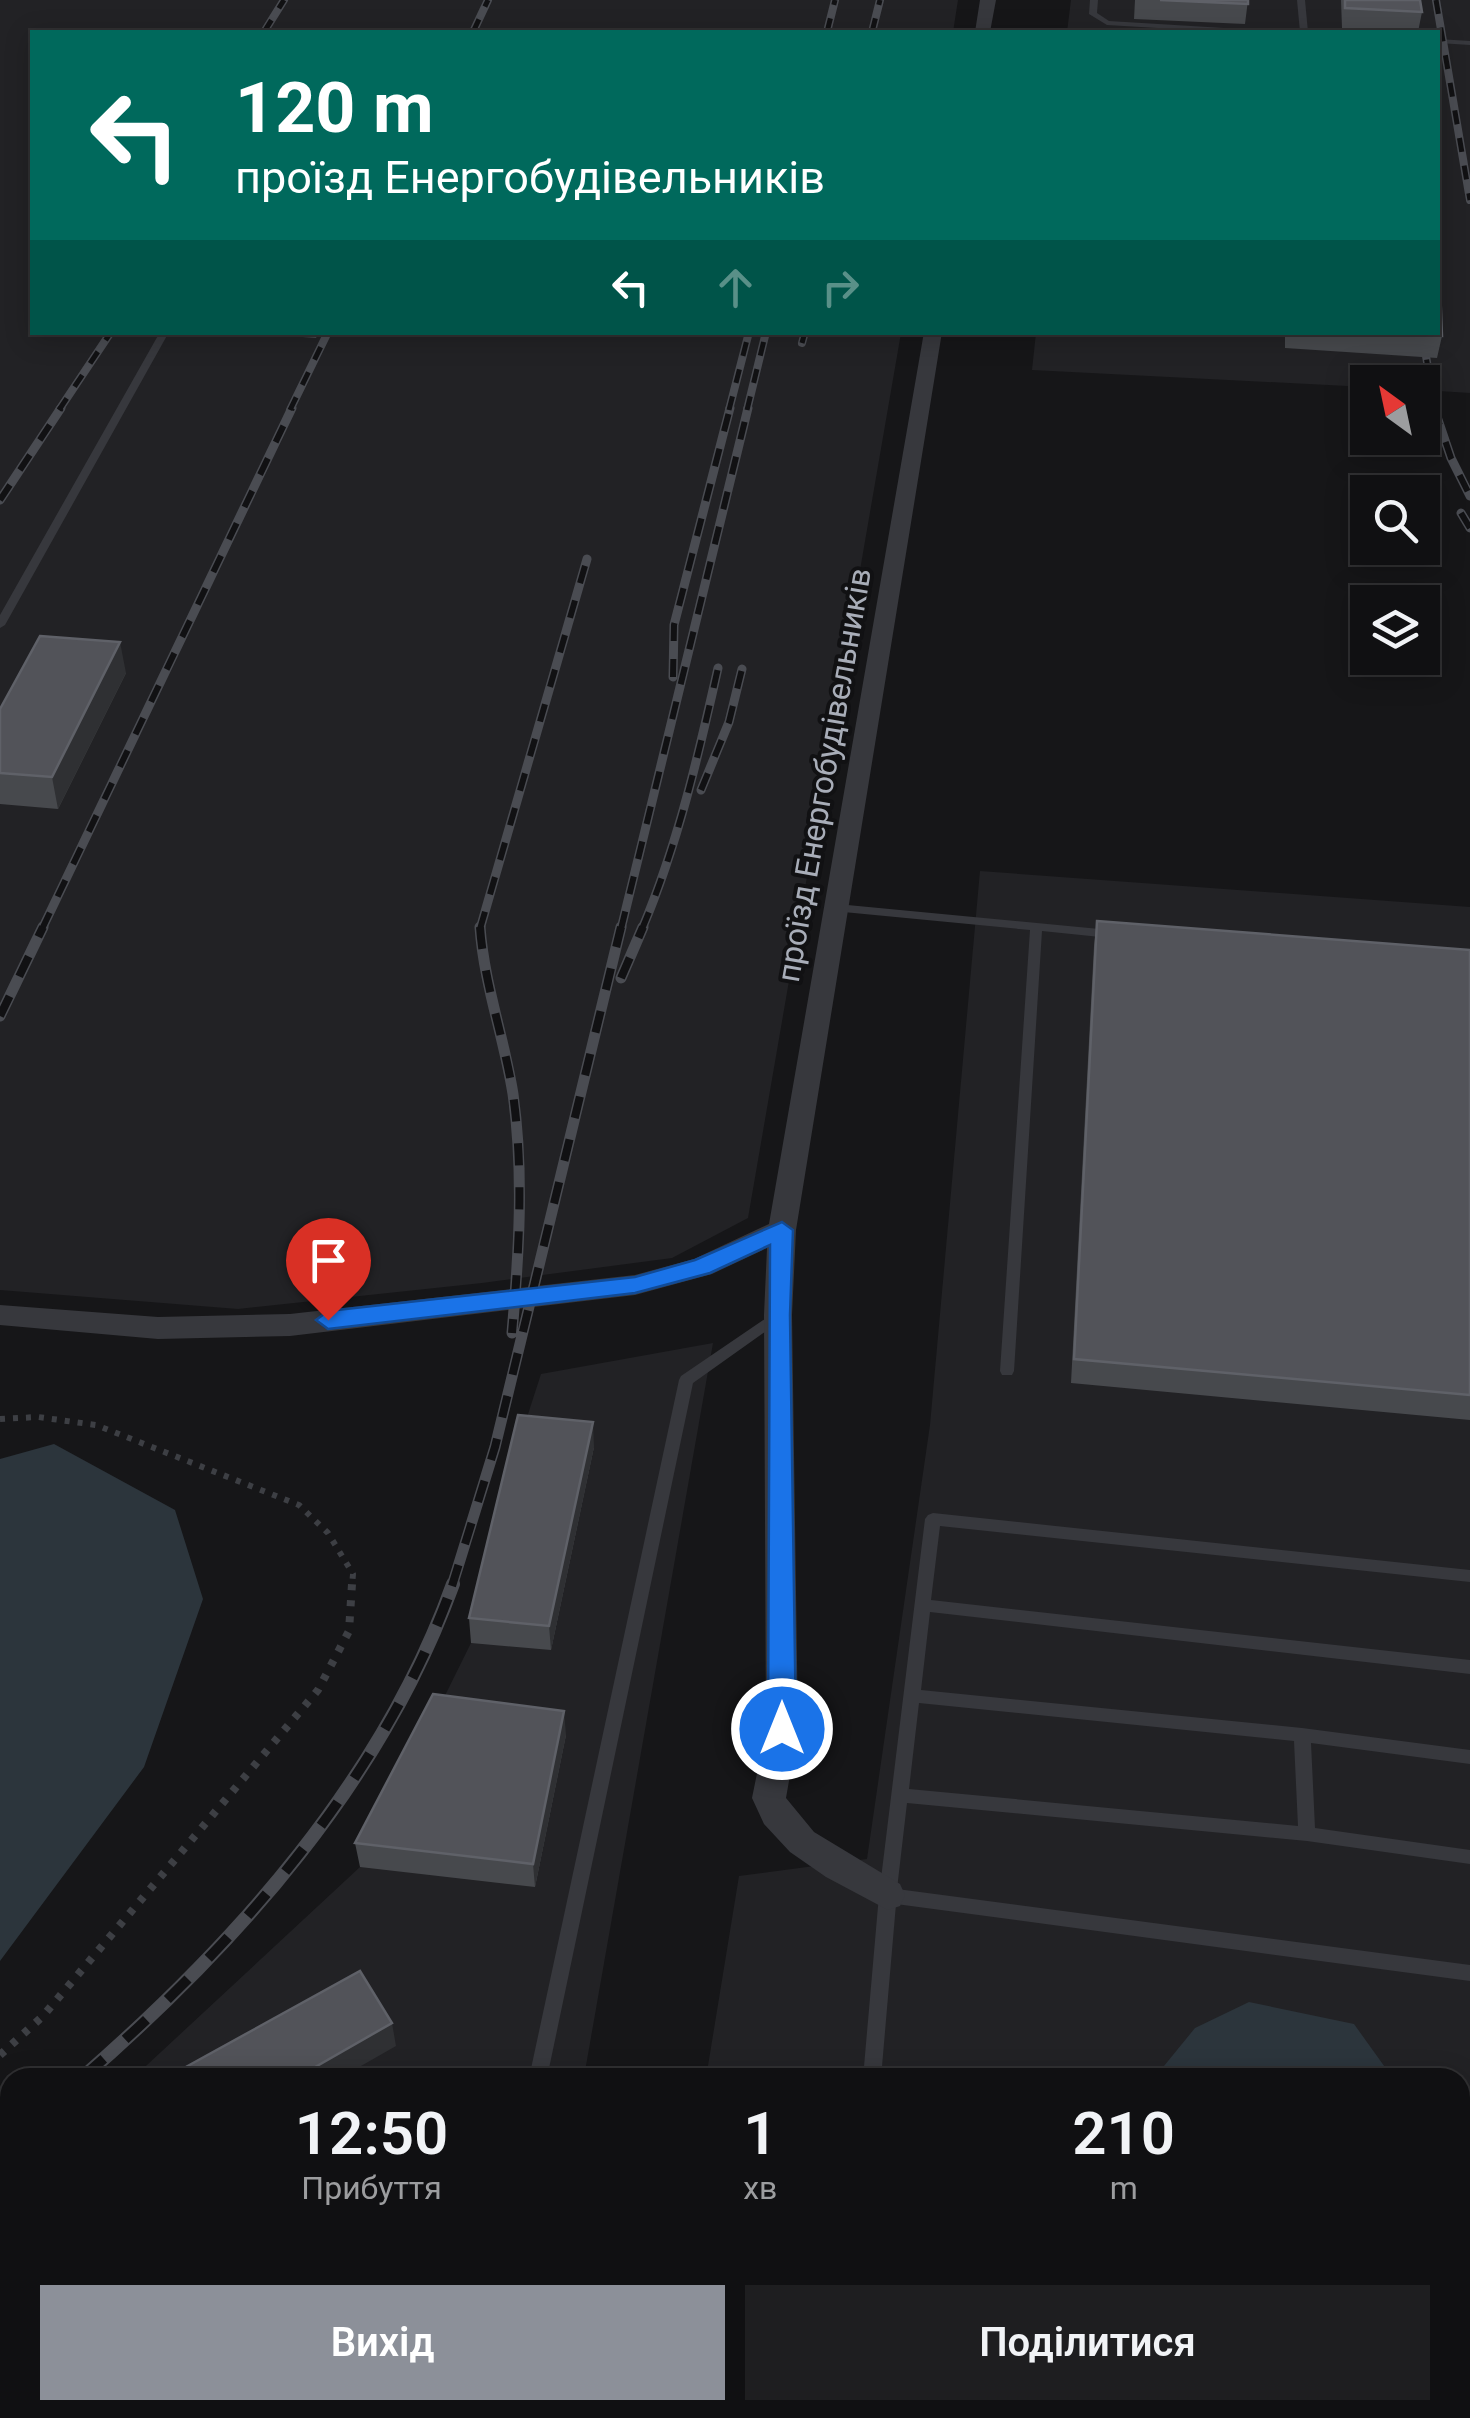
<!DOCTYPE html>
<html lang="uk">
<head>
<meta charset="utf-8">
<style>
	:root { --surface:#101012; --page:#1e1e20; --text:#f1f3f6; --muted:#9c9d9f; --line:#303032; --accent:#8c9099 }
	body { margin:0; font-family:Roboto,sans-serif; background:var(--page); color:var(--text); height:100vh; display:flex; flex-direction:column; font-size:38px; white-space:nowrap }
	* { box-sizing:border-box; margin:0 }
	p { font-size:32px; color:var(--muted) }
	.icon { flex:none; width:55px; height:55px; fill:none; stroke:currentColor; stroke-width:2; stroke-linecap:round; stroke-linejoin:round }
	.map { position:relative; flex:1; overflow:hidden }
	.panel { position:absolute; left:0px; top:2068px; width:1470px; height:352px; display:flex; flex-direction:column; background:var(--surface); border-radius:30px 30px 0 0; box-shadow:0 5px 25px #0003,0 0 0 2px var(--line) }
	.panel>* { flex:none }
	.banner { position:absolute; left:30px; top:30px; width:1410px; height:305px; border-radius:0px; box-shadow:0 5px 25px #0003,0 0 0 2px var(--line); background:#00695c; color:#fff; overflow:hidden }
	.needle { width:65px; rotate:327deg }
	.tools { position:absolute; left:1350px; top:365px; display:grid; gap:20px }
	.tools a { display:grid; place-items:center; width:90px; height:90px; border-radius:0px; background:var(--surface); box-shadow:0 5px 25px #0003,0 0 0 2px var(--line); font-size:50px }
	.pin { position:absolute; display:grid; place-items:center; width:85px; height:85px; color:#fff; margin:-102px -42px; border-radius:50% 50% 50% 0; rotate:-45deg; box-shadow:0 0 10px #0007 }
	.pin .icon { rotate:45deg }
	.me { position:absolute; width:110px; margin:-55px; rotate:0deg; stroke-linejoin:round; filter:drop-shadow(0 0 8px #0008) }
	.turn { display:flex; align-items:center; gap:35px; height:210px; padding:0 40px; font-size:45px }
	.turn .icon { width:130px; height:130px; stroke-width:2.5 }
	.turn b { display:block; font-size:70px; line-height:85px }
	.lanes { display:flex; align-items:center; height:95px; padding:0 40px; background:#0003; justify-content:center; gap:50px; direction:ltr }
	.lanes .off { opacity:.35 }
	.eta { display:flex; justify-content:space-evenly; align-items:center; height:170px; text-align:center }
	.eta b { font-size:60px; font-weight:600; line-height:70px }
	.cta { display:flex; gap:20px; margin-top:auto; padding:20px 40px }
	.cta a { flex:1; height:115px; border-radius:0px; background:var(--accent); color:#fff; font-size:40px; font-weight:600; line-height:115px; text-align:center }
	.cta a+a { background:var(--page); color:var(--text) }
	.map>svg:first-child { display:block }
	.built { fill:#222225 }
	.water { fill:#2c353c }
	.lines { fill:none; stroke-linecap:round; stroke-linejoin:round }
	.path-far1 { stroke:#3d3f44; stroke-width:6; stroke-dasharray:5 8; stroke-linecap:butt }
	.path { stroke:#3d3f44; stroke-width:8; stroke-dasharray:6 10; stroke-linecap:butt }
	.lane { fill:#37383d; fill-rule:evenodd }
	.street { fill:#37383d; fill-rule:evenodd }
	.rail-far3-casing { stroke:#4a4c52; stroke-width:8 }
	.rail-far2-casing { stroke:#4a4c52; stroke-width:9 }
	.rail-far1-casing { stroke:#4a4c52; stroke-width:11 }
	.rail-casing { stroke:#4a4c52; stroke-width:14 }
	.rail-far3 { stroke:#111113; stroke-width:5; stroke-dasharray:14; stroke-linecap:butt }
	.rail-far2 { stroke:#111113; stroke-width:6; stroke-dasharray:18; stroke-linecap:butt }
	.rail-far1 { stroke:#111113; stroke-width:8; stroke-dasharray:22; stroke-linecap:butt }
	.rail { stroke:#111113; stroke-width:10; stroke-dasharray:29; stroke-linecap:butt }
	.wall { fill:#47494d }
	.shaded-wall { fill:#2f3033 }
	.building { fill:#525359; stroke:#5f6168; stroke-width:2.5 }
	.route { fill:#1a73e8; stroke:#114b97; stroke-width:2.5 }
	.labels { text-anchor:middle; stroke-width:8; stroke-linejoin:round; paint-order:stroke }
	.street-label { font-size:32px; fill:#a8adb8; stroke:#111113 }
</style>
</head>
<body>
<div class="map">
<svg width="1470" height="2418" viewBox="0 0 1470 2418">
	<rect width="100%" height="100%" fill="#161618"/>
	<path class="built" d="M0,0H958L953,32H32V332L901,333L748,1218L672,1258L482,1283L238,1309L0,1290Z
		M1071,0H1470V393L1423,390L1422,382H1368L1367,387L1032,370L1036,333L1438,332V32H1067Z
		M980,871L1470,907V2391L1460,2405V2078H706L739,1876L867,1859L930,1425Z
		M713,1343L584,2077L133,2078L360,1867L471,1643L520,1439L541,1374Z
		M10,2186V2410H525L524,2418H0V2193Z
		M652,2410H1457L1452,2418H651Z"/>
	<path class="water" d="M54,1444L175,1510L203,1599L144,1767L0,1961V1459Z
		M1249,2002L1354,2024L1392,2077H1155L1195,2028Z"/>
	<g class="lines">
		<path class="path-far1" d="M0,1419L38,1417L96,1425L299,1505L328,1533L353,1574L352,1586"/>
		<path class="path" d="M0,2055L43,2016L318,1690L349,1631L352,1584"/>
		<path class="lane" d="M1090,0H1098L1097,13L1109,21L1257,30L1261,32H1226L1107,25L1089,14Z
			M1297,0H1305L1308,32H1300Z
			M1438,39L1470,41V45L1438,43Z
			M160,332H169L5,625L0,628V615Z
			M837,904L1110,930L1116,934L1110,938L1042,931L1014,1371L1012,1375H1002L1000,1371L1030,930L833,911L831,908Z
			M778,1310L783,1311L785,1315L783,1319L693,1383L547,2078H529L679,1380L681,1376Z
			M933,1513L1470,1570V1582L940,1526L931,1600L1470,1660V1674L930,1612L921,1690L1302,1728L1470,1750V1764L1311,1743L1315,1828L1470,1850V1864L1307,1841L907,1803L897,1889L1470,1965V1981L896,1904L881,2078H863L879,1895L925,1519L928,1515ZM919,1703L1294,1741L1298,1826L909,1789Z
			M1470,2247C1470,2260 1470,2275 1460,2280C1460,2267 1456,2252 1470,2247Z
			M842,2410H862L865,2418H845Z
			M1333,2410H1358L1354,2418H1329Z"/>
		<path class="street" d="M980,0H996L990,32H975Z
			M924,332H942L796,1230L792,1315L798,1729L786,1798L814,1832L900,1884L905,1895L900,1906L888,1910L826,1877L790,1852L764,1824L752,1798L766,1729L764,1315L767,1248L712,1274L635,1295L290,1336L158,1339L0,1325V1305L158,1317L290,1314L635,1275L694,1259L769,1224Z"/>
		<g class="rail-far3-casing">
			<path id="rail-far3" d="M1436,0L1470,200
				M264,32L284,0
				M473,32L488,0
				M827,32L835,0
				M872,32L880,0
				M1422,332L1435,410
				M802,343L805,332
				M59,410L111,332
				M290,410L328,332
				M729,410L749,332
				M747,410L766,332"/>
		</g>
		<g class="rail-far2-casing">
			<path id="rail-far2" d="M1434,408L1451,458L1470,496
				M0,500L61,408
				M1461,513L1470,528
				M673,677L674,625L730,408
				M701,790L729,722L742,669
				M42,929L292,408
				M480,929L587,559
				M621,929L748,408
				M642,929C678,844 698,757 718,668"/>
		</g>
		<g class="rail-far1-casing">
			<path id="rail-far1" d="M480,927C484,984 504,1037 513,1094C524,1173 519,1253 512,1333
				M621,978L643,927
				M0,1016L43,927
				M452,1586L495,1447L621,927"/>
		</g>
		<g class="rail-casing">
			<path id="rail" d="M82,2078C238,1942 382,1781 453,1584
				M0,2142L10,2134
				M0,2378L10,2373"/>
		</g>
		<use href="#rail-far3" class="rail-far3"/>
		<use href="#rail-far2" class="rail-far2"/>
		<use href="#rail-far1" class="rail-far1"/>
		<use href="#rail" class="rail"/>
	</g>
	<path class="wall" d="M1135,0H1248L1245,24L1134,19Z
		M1341,0H1420L1422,12L1418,32L1342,28Z
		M231,332H319L316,338Z
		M1285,332H1438L1442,336L1437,358L1285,348Z
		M126,673L58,809L0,804V709Z
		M1097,921L1470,950V1420L1071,1383L1094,946Z
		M594,1447L551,1650L471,1643L469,1618Z
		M566,1735L535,1887L360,1867L355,1843Z"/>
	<path class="shaded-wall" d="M120,642L126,673L58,809L52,777Z
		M593,1422L594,1447L551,1650L549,1626Z
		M564,1711L566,1735L535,1887L533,1864Z
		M392,2023L396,2046L340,2078H296Z"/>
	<path class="building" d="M1160,0H1248V4Z
		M1345,0H1420L1422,12L1345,8Z
		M1438,286H1440L1442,336L1393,332H1438Z
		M40,636L120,642L52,777L0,773V709Z
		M1097,921L1470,950V1395L1074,1359Z
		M518,1415L593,1422L549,1626L469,1618Z
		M433,1694L564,1711L533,1864L355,1843Z
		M360,1971L392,2023L296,2078H177L175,2073Z"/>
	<path class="route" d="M782,1222L793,1230L790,1315L796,1729L792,1737L782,1741L772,1737L768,1729L770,1245L710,1273L635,1293L328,1329L316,1320L328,1311L635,1277L695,1260Z"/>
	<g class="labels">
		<g class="street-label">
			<text transform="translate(824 775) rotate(-80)" y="11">проїзд Енергобудівельників</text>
		</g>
	</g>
</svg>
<div class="tools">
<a><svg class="needle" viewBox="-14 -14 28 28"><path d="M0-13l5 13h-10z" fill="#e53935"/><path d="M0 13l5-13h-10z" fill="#9c9d9f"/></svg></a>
<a><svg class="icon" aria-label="search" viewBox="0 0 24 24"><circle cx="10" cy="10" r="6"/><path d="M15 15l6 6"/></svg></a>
<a><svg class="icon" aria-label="layers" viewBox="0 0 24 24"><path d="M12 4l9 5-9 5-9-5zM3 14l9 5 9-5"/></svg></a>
</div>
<div class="pin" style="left:328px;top:1320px;background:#d93025"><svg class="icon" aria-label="arrive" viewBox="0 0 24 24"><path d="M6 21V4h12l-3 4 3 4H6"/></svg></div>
<svg class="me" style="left:782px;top:1729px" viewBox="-20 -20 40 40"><circle r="17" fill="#1a73e8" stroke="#fff" stroke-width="3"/><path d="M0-11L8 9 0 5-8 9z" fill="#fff"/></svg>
<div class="banner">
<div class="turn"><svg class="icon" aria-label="left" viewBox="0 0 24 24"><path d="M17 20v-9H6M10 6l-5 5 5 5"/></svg><div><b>120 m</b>проїзд Енергобудівельників</div></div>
<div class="lanes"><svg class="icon" aria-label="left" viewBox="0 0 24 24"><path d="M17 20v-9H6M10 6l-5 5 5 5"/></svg><svg class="icon off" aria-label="ahead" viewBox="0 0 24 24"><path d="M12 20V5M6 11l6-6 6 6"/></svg><svg class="icon off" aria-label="right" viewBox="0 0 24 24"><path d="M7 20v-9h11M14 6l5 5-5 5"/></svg></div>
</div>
<section class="panel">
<div class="eta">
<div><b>12:50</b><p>Прибуття</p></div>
<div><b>1</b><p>хв</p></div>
<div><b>210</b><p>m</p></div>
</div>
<div class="cta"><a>Вихід</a><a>Поділитися</a></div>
</section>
</div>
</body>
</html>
